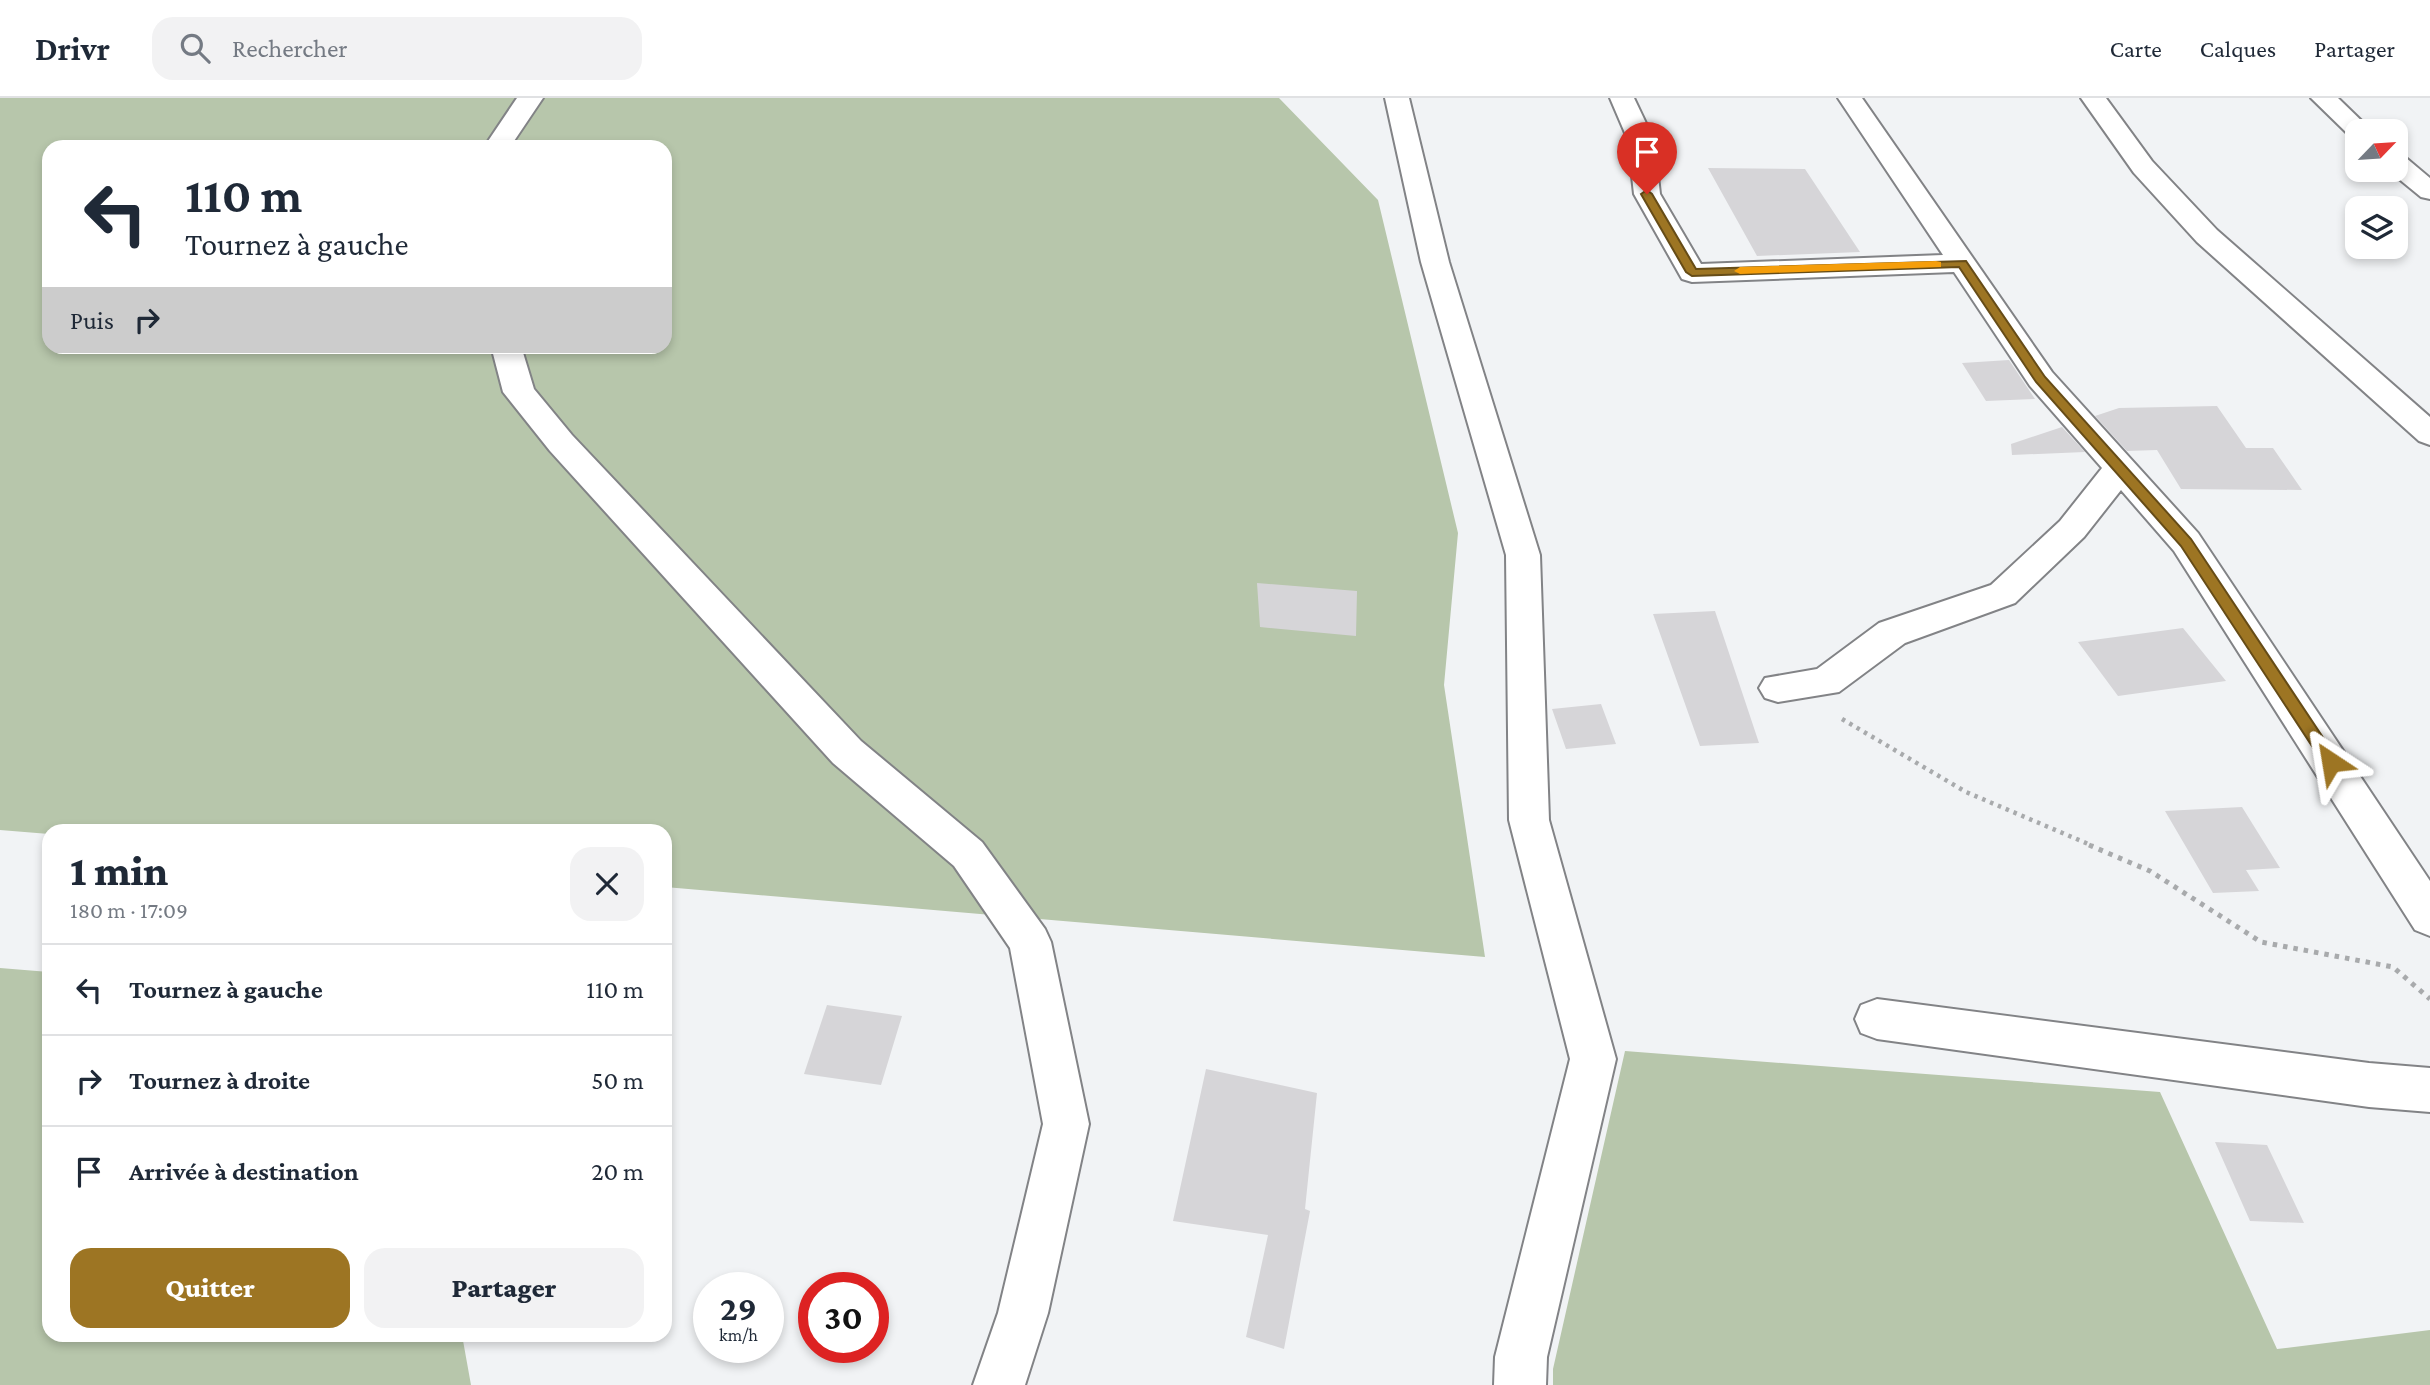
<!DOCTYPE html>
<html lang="fr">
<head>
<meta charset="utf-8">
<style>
	:root { --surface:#fff; --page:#f2f2f3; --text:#1f2937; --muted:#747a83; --line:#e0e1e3; --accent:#9d7523 }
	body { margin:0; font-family:"Crimson Pro",serif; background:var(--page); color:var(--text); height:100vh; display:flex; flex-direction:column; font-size:26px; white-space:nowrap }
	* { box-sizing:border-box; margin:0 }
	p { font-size:23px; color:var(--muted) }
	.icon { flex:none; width:38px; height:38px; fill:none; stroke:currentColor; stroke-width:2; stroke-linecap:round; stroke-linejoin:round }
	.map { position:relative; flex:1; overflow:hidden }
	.side { position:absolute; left:42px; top:726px; width:630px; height:518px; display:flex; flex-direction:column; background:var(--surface); border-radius:21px; box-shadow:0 4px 10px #0003 }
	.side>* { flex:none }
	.banner { position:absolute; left:42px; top:42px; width:630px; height:214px; border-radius:21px; box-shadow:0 4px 10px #0003; background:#fff; color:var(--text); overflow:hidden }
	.needle { width:46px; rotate:65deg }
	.buttons { position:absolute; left:2345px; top:21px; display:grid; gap:14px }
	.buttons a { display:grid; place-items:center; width:63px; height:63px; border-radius:14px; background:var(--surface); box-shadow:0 4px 10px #0003; font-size:35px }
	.speed { position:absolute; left:693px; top:1174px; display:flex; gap:14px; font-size:35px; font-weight:700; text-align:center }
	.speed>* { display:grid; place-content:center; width:91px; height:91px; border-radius:50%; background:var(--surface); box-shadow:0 4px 10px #0003; line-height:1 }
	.speed small { font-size:18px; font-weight:400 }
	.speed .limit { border:10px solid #d22; background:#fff; color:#111 }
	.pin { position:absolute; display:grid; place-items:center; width:60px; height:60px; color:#fff; margin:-72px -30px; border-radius:50% 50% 50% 0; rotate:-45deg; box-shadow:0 0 7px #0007 }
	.pin .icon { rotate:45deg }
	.me { position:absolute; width:77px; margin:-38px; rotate:327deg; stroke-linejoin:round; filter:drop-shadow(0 0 5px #0008) }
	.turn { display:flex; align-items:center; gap:24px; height:147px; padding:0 28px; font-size:32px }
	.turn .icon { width:91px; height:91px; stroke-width:2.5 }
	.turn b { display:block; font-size:49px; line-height:60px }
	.then { display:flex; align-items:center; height:66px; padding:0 28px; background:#0003; gap:14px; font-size:26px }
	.round { display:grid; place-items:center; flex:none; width:74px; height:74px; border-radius:21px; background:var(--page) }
	.head { display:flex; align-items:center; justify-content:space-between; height:119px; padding:0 28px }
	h1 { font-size:42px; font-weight:800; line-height:52px }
	.button { display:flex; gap:14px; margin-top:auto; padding:14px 28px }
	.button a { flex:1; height:80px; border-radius:21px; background:var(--accent); color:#fff; font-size:28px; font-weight:800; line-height:80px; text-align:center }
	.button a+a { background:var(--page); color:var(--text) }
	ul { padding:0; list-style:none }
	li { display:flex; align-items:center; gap:21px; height:91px; padding:0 28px; border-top:2px solid var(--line) }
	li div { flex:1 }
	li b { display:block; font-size:26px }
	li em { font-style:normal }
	header { display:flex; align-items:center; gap:42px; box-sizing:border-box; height:98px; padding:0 35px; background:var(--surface); border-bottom:2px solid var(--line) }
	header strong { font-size:33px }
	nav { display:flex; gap:38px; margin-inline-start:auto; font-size:24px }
	.search { width:490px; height:63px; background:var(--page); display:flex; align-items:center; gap:18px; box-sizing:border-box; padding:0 24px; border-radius:21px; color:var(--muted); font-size:26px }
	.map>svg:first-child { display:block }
	.green { fill:#b7c6ab; fill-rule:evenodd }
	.building { fill:#d6d5d8 }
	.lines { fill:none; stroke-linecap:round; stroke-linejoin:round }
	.street-casing { stroke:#828386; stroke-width:4 }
	.path-far1 { stroke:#a8aaac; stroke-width:4.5; stroke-dasharray:3.5 5; stroke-linecap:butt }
	.path { stroke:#a8aaac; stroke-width:5; stroke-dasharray:4.5 6; stroke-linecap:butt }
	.street { fill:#fff; fill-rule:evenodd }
	.route { fill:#9d7523; stroke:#664c17; stroke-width:2 }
	.slow { fill:#f59e0b }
</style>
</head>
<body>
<header>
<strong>Drivr</strong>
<div class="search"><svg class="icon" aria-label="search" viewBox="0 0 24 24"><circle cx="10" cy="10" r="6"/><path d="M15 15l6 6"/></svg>Rechercher</div>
<nav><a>Carte</a><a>Calques</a><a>Partager</a></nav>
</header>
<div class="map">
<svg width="2430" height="1287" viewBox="0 0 2430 1287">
	<rect width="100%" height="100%" fill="#f1f3f5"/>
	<path class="green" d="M0,0H1279L1378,102L1458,435L1444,587L1485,859L665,789V733H49V736L0,732ZM49,49H665V248H49Z
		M0,870L49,874V1237H462L471,1287H0Z
		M1625,953L2160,994L2277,1251L2430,1232V1287H1553V1271Z"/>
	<path class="building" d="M1708,70L1805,71L1860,154L1757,158Z
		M2009,262L2035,301L1986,303L1962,265Z
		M2217,308L2246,350H2273L2302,392L2181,391L2157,352L2127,353L2095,318L2119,310Z
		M2062,329L2085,354L2012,357L2011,346Z
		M1257,485L1357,493L1356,538L1260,529Z
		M1715,513L1759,645L1700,648L1653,516Z
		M2183,530L2226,583L2118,598L2078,544Z
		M1601,606L1616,646L1566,651L1552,611Z
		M2242,709L2280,770L2246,772L2259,793L2213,795L2165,713Z
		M827,907L902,918L881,987L804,976Z
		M1206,971L1317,995L1305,1111L1310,1113L1284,1251L1246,1239L1268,1137L1173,1123Z
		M2215,1044L2267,1047L2304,1125L2250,1123Z"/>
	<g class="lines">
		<g class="street-casing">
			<path id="street" d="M517,0H543L510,49H484Z
				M1385,0H1409L1449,164L1540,457L1549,722L1616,961L1547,1259L1546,1287H1494L1495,1259L1570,961L1509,722L1506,457L1421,164Z
				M1610,0H1634L1654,42L1660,96L1701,166L1943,157L1838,0H1862L2052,274L2198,435L2430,783V838L2415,832L2174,453L2121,392L2084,439L2015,505L1905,545L1839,594L1778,604L1765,600L1759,590L1765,580L1817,571L1879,525L1991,487L2060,423L2102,370L2030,288L1954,174L1692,184L1682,181L1634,96L1628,42Z
				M2081,0H2106L2152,63L2217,132L2430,319V347L2419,343L2197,144L2134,75Z
				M2311,0H2338L2372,33H2357V40L2350,38Z
				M2396,57L2405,59L2430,80V101L2421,99L2388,72H2396Z
				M491,248H521L534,291L572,337L861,643L982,744L1045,831L1051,844L1089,1026L1048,1215L1025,1287H973L998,1215L1043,1026L1010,850L954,768L833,665L550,353L503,294Z
				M1877,901L2369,965L2430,970V1014L2369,1009L1877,941L1861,935L1855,921L1861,907Z"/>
		</g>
		<path class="path-far1" d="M1842,621L1966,694L2093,748"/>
		<path class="path" d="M2089,747L2150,773L2261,844L2393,869L2430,901"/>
		<use href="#street" class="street"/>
	</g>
	<path class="route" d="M1647,92L1652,96L1696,171L1966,163L2045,279L2191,441L2336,659L2339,664L2336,668H2325L2181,448L2036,284L1959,169L1692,178L1686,174L1641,96Z"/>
	<path class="slow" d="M1936,163L1941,164V169L1740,176L1734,173L1740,169Z"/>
</svg>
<div class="buttons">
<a><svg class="needle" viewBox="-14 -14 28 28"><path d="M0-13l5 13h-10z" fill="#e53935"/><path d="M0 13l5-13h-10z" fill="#747a83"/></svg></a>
<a><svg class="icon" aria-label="layers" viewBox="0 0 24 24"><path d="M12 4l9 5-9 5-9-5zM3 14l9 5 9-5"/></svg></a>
</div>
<div class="speed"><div>29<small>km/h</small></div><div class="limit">30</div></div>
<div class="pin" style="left:1647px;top:96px;background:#d93025"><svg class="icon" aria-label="arrive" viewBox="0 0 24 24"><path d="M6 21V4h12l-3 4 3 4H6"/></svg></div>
<svg class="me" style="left:2331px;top:664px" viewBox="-20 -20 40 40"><path d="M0-17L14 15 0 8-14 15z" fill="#9d7523" stroke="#fff" stroke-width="4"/></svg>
<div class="banner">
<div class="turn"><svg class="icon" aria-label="left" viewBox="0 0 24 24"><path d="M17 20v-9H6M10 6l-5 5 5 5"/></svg><div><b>110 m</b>Tournez à gauche</div></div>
<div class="then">Puis<svg class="icon" aria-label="right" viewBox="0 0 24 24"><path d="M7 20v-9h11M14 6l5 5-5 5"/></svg></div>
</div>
<section class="side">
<div class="head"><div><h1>1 min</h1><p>180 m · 17:09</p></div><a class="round"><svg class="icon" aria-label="close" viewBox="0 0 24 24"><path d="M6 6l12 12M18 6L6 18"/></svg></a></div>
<ul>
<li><svg class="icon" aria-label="left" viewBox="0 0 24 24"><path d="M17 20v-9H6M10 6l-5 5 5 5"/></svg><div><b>Tournez à gauche</b></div><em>110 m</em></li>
<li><svg class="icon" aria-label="right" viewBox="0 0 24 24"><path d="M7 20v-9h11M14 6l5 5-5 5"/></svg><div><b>Tournez à droite</b></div><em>50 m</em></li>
<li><svg class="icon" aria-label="arrive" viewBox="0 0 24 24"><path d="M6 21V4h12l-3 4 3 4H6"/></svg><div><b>Arrivée à destination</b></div><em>20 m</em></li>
</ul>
<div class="button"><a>Quitter</a><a>Partager</a></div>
</section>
</div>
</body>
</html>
